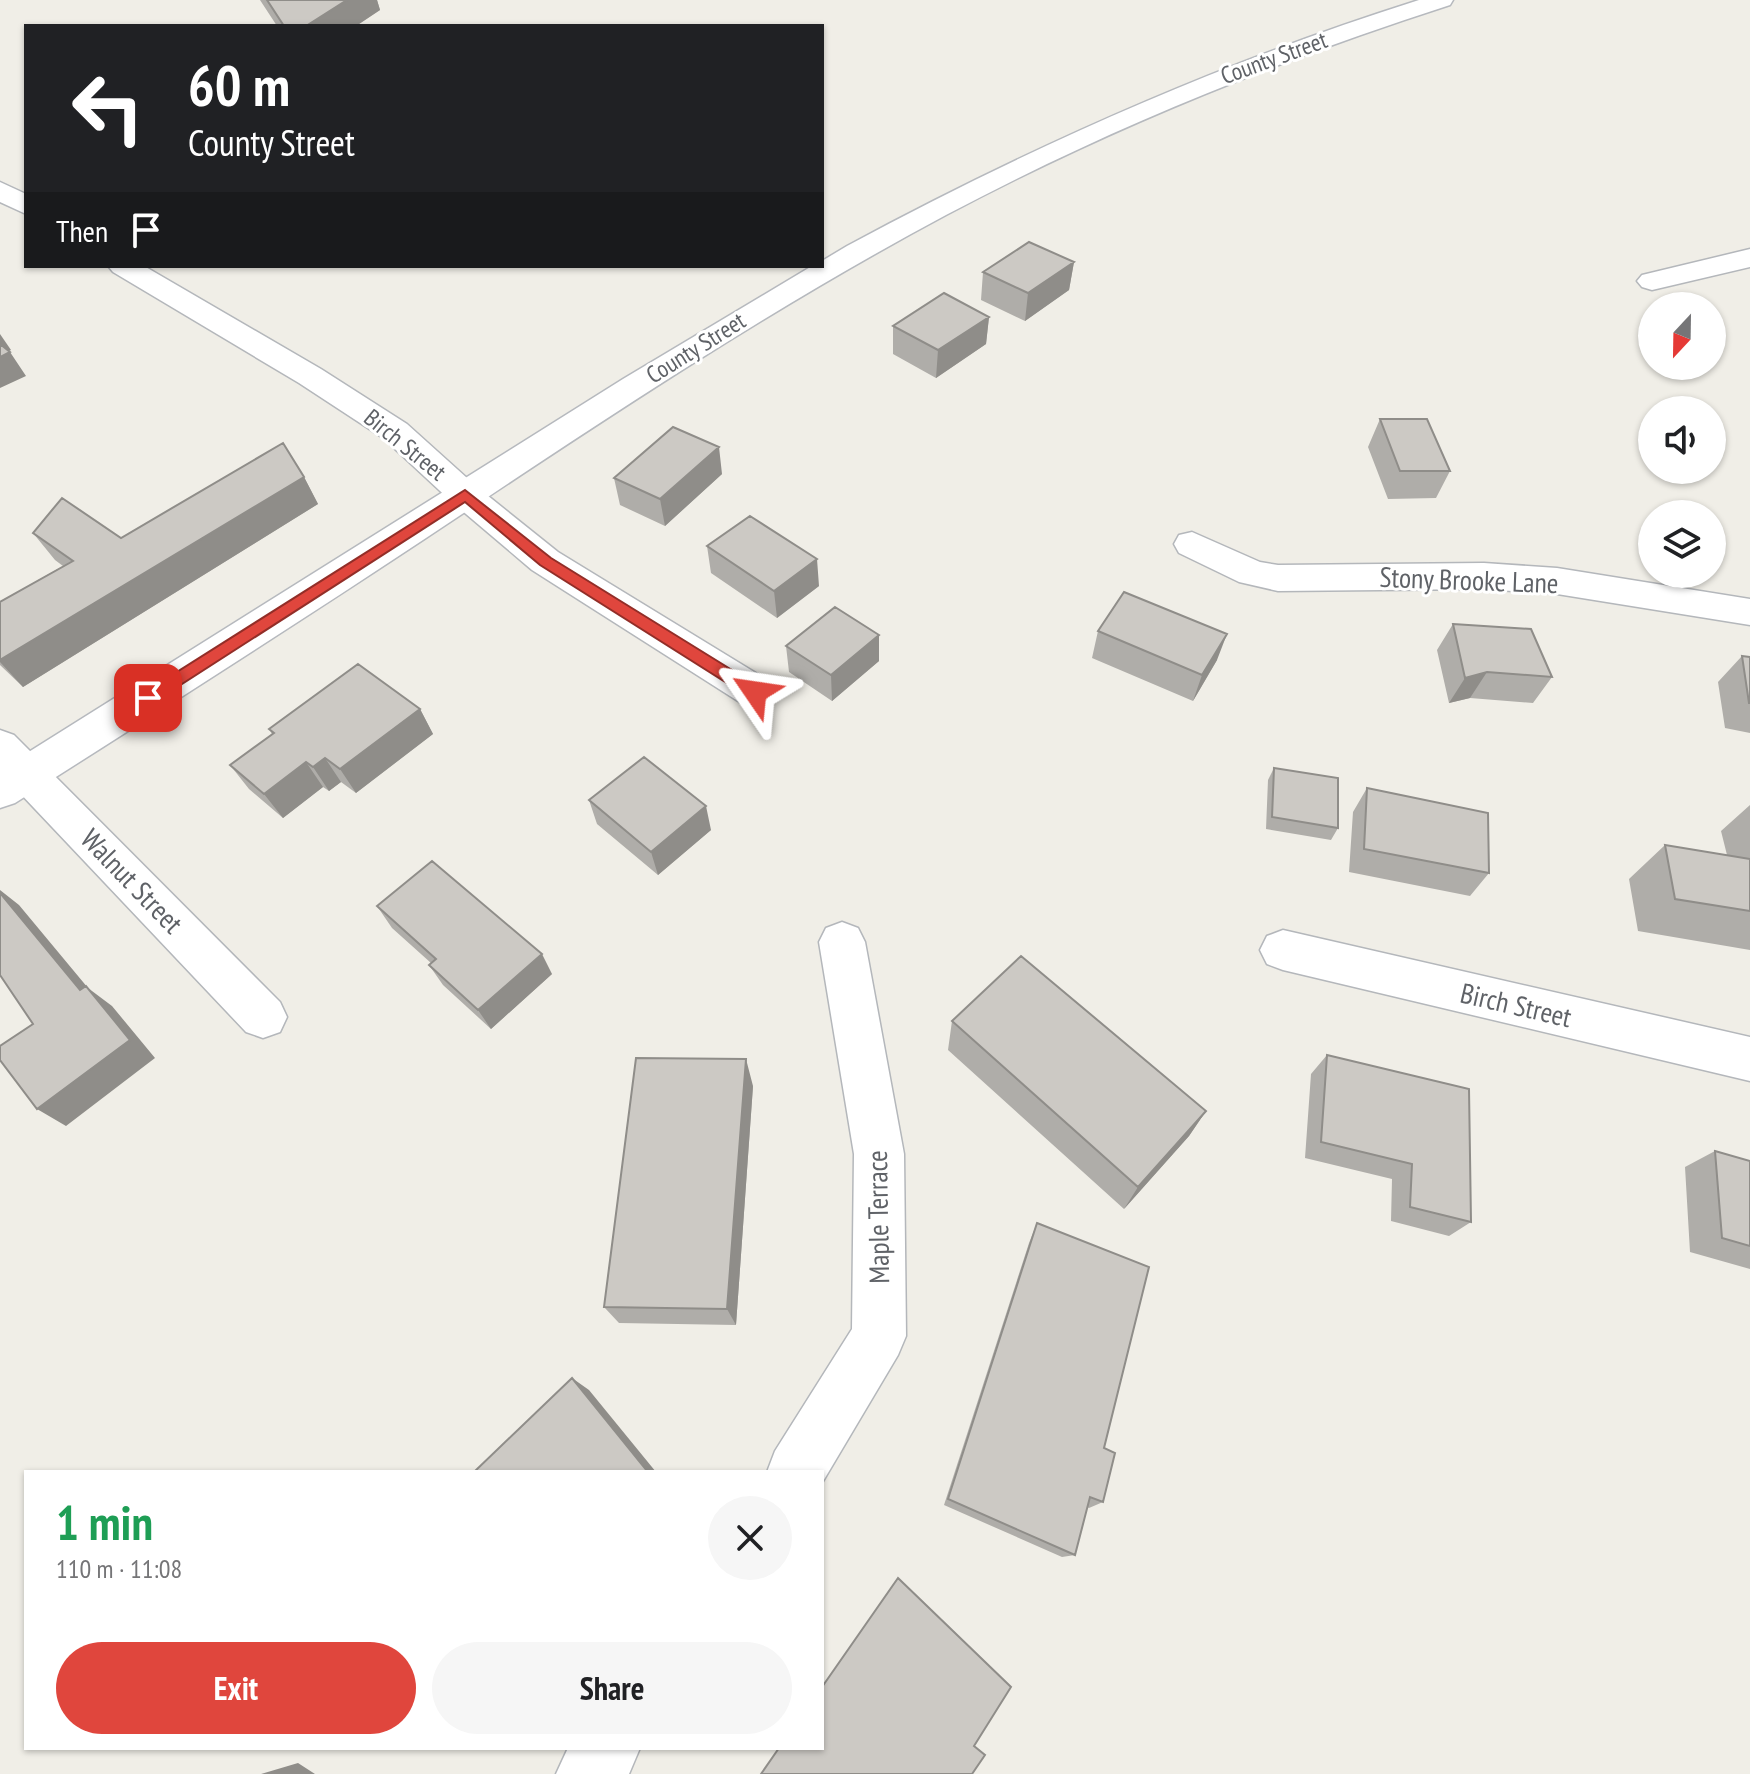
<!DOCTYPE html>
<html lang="en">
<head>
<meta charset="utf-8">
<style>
	:root { --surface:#fff; --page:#f6f6f6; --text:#202124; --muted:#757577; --accent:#e0463d }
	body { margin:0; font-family:"PT Sans Narrow",sans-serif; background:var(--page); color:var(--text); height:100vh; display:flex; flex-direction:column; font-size:30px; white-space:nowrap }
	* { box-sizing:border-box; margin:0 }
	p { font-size:26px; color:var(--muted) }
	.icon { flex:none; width:44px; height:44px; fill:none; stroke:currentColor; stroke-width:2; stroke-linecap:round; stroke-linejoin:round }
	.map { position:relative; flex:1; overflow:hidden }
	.drawer { position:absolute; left:24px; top:1470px; width:800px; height:280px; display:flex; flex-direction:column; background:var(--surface); border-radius:0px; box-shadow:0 2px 6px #0004 }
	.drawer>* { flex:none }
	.guide { position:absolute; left:24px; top:24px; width:800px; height:244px; border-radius:0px; box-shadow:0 2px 6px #0004; background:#202124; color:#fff; overflow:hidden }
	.needle { width:52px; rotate:202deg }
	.buttons { position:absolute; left:1638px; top:292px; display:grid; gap:16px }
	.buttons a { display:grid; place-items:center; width:88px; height:88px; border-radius:50%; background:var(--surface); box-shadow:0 2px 6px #0004; font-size:40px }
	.pin { position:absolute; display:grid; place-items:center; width:68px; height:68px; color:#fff; margin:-34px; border-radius:16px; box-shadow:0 4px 12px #0006 }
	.me { position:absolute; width:88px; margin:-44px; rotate:302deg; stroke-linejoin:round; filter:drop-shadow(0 0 6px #0008) }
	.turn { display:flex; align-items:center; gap:28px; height:168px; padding:0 32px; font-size:36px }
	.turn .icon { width:104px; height:104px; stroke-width:2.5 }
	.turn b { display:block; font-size:56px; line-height:68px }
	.then { display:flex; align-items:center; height:76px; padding:0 32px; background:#0003; gap:16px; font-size:30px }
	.round { display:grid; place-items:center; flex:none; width:84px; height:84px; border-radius:42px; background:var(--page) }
	.summary { display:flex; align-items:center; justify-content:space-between; height:136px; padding:0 32px }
	h1 { font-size:48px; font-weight:600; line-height:60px; color:#1e9e55 }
	.primary-button { display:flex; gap:16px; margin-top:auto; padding:16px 32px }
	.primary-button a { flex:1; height:92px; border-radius:48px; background:var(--accent); color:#fff; font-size:32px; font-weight:600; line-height:92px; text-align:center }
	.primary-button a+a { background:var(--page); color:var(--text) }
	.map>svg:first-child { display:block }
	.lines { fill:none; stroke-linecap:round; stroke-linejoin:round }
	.street-casing { stroke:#b4b7bb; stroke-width:3 }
	.secondary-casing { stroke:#b6b9be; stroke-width:3 }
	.street { fill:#fff; fill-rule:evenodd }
	.secondary { fill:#fff; fill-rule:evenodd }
	.wall { fill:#afada9 }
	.shaded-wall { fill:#8f8d89 }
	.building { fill:#ccc9c4; stroke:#8f8d89; stroke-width:2 }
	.route { fill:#e0463d; stroke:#922e28; stroke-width:2 }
	.labels { text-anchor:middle; stroke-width:6; stroke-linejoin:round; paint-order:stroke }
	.far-street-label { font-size:24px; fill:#5f6267; stroke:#fff }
	.street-label { font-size:28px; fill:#5f6267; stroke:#fff }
</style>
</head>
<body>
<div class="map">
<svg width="1750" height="1774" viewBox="0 0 1750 1774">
	<rect width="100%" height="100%" fill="#f0eee7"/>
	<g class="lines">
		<g class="street-casing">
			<path id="street" d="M0,182L26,194V214L0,202Z
				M1750,249V267L1652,290L1642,287L1637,281L1642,275Z
				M108,266H144L321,369L407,424L477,487L558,552L769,681L775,692L769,703L755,707L741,703L532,570L453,503L383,438L299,383L113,272Z
				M1192,532L1260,562L1278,565L1484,563L1557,568L1750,599V625L1557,594L1484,589L1278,591L1239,582L1179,553L1174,544L1179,535Z
				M0,730L14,735L280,1002L287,1017L280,1032L263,1038L246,1032L0,772Z
				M842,922L858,928L865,942L904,1154L906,1336L898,1355L822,1483V1472H767L775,1451L852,1329L854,1154L819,942L826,928Z
				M1283,930L1750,1037V1081L1283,970L1267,964L1260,950L1267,936Z
				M568,1748H640L629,1774H556Z"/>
		</g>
		<g class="secondary-casing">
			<path id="secondary" d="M1419,0H1453L1450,5C1276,61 1108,129 946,215C766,311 596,425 426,538C290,628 152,716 15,803L0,808V770L623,379L812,266H822V261L847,246C1031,147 1219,63 1419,0Z"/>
		</g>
		<use href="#street" class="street"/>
		<use href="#secondary" class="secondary"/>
	</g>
	<path class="wall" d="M260,0H377L380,10L356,26H277Z
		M1074,262L1069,290L1025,321L981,300L983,272Z
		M989,317L986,344L936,378L893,354V326Z
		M1380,419L1450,471L1436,498L1388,499L1368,447Z
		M722,474L665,526L620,505L614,478Z
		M304,477L318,504L23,687L0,665V602L63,566L55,560L33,533L121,538Z
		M707,546L819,586L777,618L711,573Z
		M1453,624L1552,677L1533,703L1470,698L1449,703L1437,650Z
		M1098,631L1217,660L1193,701L1092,658Z
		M879,635V661L832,701L789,672L786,646Z
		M1742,656L1750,657V733L1725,728L1718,682Z
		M420,709L433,734L356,793L341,782L329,791L323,787L283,818L249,789L230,765L272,734L269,729Z
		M1274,768L1338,828L1331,840L1266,829L1268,780Z
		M1367,788L1489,873L1470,896L1349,872L1353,812Z
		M589,800L711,830L658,875L597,824Z
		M1750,805V950L1638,931L1629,879L1665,845L1727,855L1721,831Z
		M377,906L552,974L491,1029L443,985L429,965L431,963L392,928Z
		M952,1021L1206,1111L1189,1136L1124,1209L948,1050Z
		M1327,1055L1471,1222L1449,1236L1391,1221L1392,1179L1305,1158L1311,1074Z
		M753,1086L736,1325L619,1323L604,1307Z
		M1715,1151L1750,1161V1269L1690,1252L1685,1167Z
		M1037,1223L1104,1448L1103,1502L1089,1508L1087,1507L1075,1555L1062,1557L944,1505L1029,1243Z"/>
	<path class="shaded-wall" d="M347,0H377L380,10L356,26H306Z
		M1074,262L1069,290L1025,321L1028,293Z
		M989,317L986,344L936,378L938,350Z
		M0,334L11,350L0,355Z
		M10,352L26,376L0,388V357Z
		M719,447L722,474L665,526L660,499Z
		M304,477L318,504L23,687L0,662V660Z
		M817,559L819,586L777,618L774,591Z
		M1227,634L1217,660L1193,701L1202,675Z
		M879,635V661L832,701L831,675Z
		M1487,672L1470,698L1449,703L1465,678Z
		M420,709L433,734L356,793L340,769Z
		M325,758L341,782L329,791L313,767Z
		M306,762L323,787L283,818L264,794Z
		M706,806L711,830L658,875L651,852Z
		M0,890L19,905L88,988L112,1006L155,1058L66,1126L37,1109L80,990L0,893Z
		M542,954L552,974L491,1029L478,1010Z
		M746,1059L753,1086L736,1325L727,1309Z
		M1206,1111L1189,1136L1124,1209L1138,1187Z
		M572,1378L589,1390L656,1472H648Z
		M298,1763L315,1774H261Z"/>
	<path class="building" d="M267,0H347L306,26H284Z
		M1029,242L1074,262L1028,293L983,272Z
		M944,293L989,317L938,350L893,326Z
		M0,344L10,352L0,357Z
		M1380,419H1427L1450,471H1400Z
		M673,427L719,447L660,499L614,478Z
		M283,443L304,477L0,660V602L73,561L33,533L62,498L121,538Z
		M750,516L817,559L774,591L707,546Z
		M1124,592L1227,634L1202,675L1098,631Z
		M835,607L879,635L831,675L786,646Z
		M1453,624L1531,629L1552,677L1487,672L1465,678Z
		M1742,656L1750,657V703H1749Z
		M358,664L420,709L340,769L325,758L313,767L306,762L264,794L230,765L274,733L269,729Z
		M644,757L706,806L651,852L589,800Z
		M1274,768L1338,778V828L1272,817Z
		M1367,788L1488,813L1489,873L1364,849Z
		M1665,845L1750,859V911L1675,899Z
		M432,861L542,954L478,1010L429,965L436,959L377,906Z
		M0,893L80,990L86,986L130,1040L37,1109L0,1060V1046L33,1024L0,975Z
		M1021,956L1206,1111L1138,1187L952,1021Z
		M1327,1055L1469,1089L1471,1222L1410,1207L1412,1164L1321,1142Z
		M636,1058L746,1059L727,1309L604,1307Z
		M1715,1151L1750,1161V1246L1722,1238Z
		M1037,1223L1149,1267L1104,1448L1115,1453L1103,1502L1090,1497L1075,1555L948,1499Z
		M572,1378L648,1472H474Z
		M898,1578L1011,1687L974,1746L985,1755L972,1774H761L779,1748H822V1687Z"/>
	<path class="route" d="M465,490L551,558L761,688V697H749L540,565L465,502L154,702H142V694Z"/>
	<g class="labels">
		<g class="far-street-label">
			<text transform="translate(1274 58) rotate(-20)" y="8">County Street</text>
			<text transform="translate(696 348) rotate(-32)" y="8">County Street</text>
			<text transform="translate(405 445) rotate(39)" y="8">Birch Street</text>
		</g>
		<g class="street-label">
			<text transform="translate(1469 580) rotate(2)" y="10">Stony Brooke Lane</text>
			<text transform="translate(132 881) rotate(46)" y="10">Walnut Street</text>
			<text transform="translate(1516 1005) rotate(13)" y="10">Birch Street</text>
			<text transform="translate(878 1217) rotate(-91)" y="10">Maple Terrace</text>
		</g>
	</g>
</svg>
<div class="buttons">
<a><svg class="needle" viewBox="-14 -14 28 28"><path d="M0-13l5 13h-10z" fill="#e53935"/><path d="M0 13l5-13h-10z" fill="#757577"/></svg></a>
<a><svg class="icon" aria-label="sound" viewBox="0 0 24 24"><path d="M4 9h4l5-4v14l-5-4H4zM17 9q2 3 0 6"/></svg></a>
<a><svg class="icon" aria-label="layers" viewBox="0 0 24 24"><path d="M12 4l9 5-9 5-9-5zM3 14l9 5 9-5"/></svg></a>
</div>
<div class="pin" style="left:148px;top:698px;background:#d93025"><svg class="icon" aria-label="arrive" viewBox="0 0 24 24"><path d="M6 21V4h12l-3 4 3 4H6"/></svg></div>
<svg class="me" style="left:755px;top:692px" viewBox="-20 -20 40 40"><path d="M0-17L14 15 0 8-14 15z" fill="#e0463d" stroke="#fff" stroke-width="4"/></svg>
<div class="guide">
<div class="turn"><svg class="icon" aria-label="left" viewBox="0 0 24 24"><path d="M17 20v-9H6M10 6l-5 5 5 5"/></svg><div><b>60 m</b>County Street</div></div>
<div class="then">Then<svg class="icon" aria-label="arrive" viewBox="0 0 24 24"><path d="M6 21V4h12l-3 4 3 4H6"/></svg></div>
</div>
<section class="drawer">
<div class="summary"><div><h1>1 min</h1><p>110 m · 11:08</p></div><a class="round"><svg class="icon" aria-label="close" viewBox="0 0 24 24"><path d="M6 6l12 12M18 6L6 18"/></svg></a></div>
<div class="primary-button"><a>Exit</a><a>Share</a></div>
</section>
</div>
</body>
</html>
